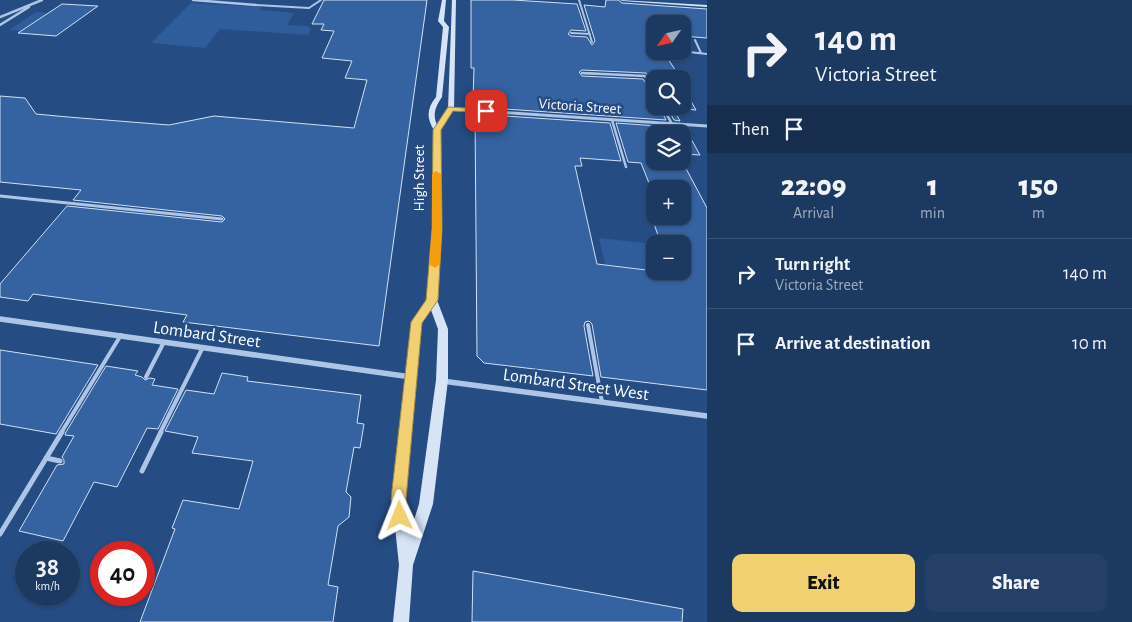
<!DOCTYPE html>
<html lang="en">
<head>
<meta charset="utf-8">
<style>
	:root { --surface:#1c3962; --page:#254068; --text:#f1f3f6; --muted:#a0acbe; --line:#3a5377; --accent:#f1d071 }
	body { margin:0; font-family:"Alegreya Sans",sans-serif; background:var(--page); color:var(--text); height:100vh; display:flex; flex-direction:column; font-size:19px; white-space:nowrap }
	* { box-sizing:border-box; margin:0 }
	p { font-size:16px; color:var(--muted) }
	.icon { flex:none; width:28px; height:28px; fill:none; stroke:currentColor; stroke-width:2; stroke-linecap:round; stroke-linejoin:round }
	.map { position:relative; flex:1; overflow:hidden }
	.drawer { display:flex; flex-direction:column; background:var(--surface); width:425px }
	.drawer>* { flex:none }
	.top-card { background:#1c3962; color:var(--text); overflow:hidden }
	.needle { width:32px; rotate:236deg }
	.controls { position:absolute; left:646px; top:15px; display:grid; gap:10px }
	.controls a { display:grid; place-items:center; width:45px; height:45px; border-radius:10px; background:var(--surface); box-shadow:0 1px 4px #0004,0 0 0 1px var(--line); font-size:25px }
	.speed { position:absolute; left:15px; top:541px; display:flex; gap:10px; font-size:25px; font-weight:700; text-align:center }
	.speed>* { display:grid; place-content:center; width:65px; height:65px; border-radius:50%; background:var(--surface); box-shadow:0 1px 4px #0004,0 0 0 1px var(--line); line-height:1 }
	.speed small { font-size:12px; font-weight:400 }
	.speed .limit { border:8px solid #d22; background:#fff; color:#111 }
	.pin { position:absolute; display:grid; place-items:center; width:42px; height:42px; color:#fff; margin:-21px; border-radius:10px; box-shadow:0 2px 8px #0006 }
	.me { position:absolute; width:55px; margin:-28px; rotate:358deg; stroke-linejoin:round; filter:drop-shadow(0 0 4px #0008) }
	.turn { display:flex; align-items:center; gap:18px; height:105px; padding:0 25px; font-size:22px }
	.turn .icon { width:65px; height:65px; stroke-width:2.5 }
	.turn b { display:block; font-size:35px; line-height:42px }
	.then { display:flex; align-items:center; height:48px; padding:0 25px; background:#0003; gap:10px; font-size:19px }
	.eta { display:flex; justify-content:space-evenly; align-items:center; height:85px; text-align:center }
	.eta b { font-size:30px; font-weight:800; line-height:35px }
	.button { display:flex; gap:10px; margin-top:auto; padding:10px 25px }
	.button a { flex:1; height:58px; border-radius:10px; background:var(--accent); color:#111; font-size:20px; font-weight:800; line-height:58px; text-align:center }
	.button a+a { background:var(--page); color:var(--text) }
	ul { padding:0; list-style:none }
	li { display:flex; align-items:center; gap:15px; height:70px; padding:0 25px; border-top:1px solid var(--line) }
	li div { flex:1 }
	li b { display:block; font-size:19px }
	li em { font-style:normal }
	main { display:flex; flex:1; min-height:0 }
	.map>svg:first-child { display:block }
	.green { fill:#2f5d9b }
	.building { fill:#3562a0; stroke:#d1e1f6 }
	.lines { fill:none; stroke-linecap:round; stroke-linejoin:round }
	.lane-far4 { stroke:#adc6e7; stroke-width:2 }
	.lane-far3 { stroke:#adc6e7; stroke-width:2.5 }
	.lane-far2 { stroke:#adc6e7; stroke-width:3 }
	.lane-far1 { stroke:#adc6e7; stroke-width:4 }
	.lane { stroke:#adc6e7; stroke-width:5 }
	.street-far2 { stroke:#adc6e7; stroke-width:2.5 }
	.street-far1 { stroke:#adc6e7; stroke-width:3 }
	.street { stroke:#adc6e7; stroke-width:5.5 }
	.secondary { fill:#d7e4f6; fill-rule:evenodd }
	.route { fill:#f1d071; stroke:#9d8749 }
	.slow { fill:#f59e0b }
	.labels { text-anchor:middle; stroke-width:5; stroke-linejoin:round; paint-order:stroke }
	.far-street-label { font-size:15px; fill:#fff; stroke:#254c83 }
	.street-label { font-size:18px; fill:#fff; stroke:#254c83 }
</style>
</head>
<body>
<main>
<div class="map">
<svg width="707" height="622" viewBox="0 0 707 622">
	<rect width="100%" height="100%" fill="#254c83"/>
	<path class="green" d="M191,3L261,7L260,10L294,13L287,25L308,26L311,29L308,35L220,29L205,48L151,43Z
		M36,12L48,13L21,31L9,30Z
		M599,238L655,244V270L605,264Z"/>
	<path class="building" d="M324,0H427L379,346L183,322L187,315L33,294L28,301L0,297V284L67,206L222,222L225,219L222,216L73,200L81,190L0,182V96L25,98L36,114L68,117L169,125L214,116L354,128L367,80L345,78L352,61L322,58L334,31L321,30L324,24H312Z
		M471,0H513L577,4L586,31L571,30L568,34L571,36L587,37L592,45L595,41L584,5L605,7L606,0H618L622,3L707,9V38L682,36V24H655V34L651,33L655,39V51H663L681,79H655V88L646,73L582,70L579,72L582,76L643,79L655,97V106H659L666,120L475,107L473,99L474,68H471Z
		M62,4L98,6L56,36L18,33Z
		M682,82L692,96H688L696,110L673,108L680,121L674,120L666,106H682Z
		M475,114L610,123L621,161L580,158L582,166H575L597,264L655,271H682V244H661L652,218L664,219L663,216H682V189H655V198L641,163L628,162L616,123L685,128L700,155L682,154V134H655V161H682L707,208V390L601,377L592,324L589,321L585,322L584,326L593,376L484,363L477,356Z
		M0,350L98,365L56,434L0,424Z
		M106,366L138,371L135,375L142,377L145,380L150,378L155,379L152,385L178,389L158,429L147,428L117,487L94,482L63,541L19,531L57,465L64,464V460L62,457L74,436L65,435L66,432Z
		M222,373L248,377L247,381L361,395L357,423L364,424L360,448L354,447L346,492L351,497L349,517L338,526L328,585L338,587L333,622H140L175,529L172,528L183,500L239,509L253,461L192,453L198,437L165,431L186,390L214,394Z
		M473,571L683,609L682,622H472Z"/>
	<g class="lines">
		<path class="lane-far4" d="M579,0L592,42
			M256,5L309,8L321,0
			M571,33L590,34
			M695,40L701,53
			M689,52L707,54
			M582,73L599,74"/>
		<path class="lane-far3" d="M582,73L645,76L655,94
			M662,106L672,124
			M612,120L626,167"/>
		<path class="lane-far2" d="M0,196L222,219"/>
		<path class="lane-far1" d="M588,325L602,402
			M146,377L164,342
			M61,433L121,335
			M160,433L203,347"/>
		<path class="lane" d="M46,458L60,461
			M142,471L161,432
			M0,534L62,432"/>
		<path class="street-far2" d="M193,0L256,5
			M0,17L42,0
			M0,25L29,7"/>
		<path class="street-far1" d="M451,109L707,126"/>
		<path class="street" d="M0,319L411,377
			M442,381L707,416"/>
		<path class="secondary" d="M442,0H446L444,21L449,27L442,97C436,106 432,114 437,125L448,109L452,0H456L454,109L440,130V136L441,229L437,300L448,329V380L433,504L413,565L409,622H393L399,565L392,499L412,322L427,299L433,229L434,130C426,118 427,108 436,97L443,27L438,21ZM431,310L438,329L436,380L419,504L410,533L406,499L417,377L422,323Z
			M620,0L707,5V7L622,1Z"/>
	</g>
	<path class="route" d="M448,107L486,109L489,111L486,113L453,111L441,130L442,229L438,300L422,323L406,499L408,516L406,521L400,523L395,521L391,499L411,322L426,300L432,229L433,130Z"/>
	<path class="slow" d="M436,171L441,174L442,229L440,264L435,268L429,264L432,229V174Z"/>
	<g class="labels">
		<g class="far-street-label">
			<text transform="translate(580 106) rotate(4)" y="5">Victoria Street</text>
			<text transform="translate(419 178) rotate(-90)" y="5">High Street</text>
		</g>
		<g class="street-label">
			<text transform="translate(207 334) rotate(8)" y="6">Lombard Street</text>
			<text transform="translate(576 384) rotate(8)" y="6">Lombard Street West</text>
		</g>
	</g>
</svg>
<div class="controls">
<a><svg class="needle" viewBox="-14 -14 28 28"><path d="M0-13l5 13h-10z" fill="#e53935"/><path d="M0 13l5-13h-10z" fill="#a0acbe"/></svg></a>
<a><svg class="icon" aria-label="search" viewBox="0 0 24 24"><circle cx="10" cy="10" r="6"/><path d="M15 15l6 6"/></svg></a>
<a><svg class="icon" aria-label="layers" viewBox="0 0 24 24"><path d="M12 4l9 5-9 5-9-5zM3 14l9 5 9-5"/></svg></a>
<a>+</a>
<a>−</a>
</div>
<div class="speed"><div>38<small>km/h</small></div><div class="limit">40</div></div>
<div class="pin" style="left:486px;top:111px;background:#d93025"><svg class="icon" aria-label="arrive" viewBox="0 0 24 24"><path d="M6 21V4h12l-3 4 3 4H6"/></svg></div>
<svg class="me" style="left:400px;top:516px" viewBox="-20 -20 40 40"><path d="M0-17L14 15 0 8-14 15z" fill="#f1d071" stroke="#fff" stroke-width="4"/></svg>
</div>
<section class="drawer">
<div class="top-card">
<div class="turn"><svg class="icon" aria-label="right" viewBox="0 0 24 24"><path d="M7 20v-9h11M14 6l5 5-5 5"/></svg><div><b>140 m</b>Victoria Street</div></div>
<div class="then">Then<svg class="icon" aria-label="arrive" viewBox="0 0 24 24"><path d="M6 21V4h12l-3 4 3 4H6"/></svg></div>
</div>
<div class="eta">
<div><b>22:09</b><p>Arrival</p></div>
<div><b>1</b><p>min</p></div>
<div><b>150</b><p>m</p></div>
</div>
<ul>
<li><svg class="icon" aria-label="right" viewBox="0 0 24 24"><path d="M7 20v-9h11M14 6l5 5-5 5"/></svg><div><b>Turn right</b><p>Victoria Street</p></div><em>140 m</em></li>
<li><svg class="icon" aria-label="arrive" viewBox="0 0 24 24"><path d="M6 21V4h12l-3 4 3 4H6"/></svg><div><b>Arrive at destination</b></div><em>10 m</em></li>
</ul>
<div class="button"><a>Exit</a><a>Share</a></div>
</section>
</main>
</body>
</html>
